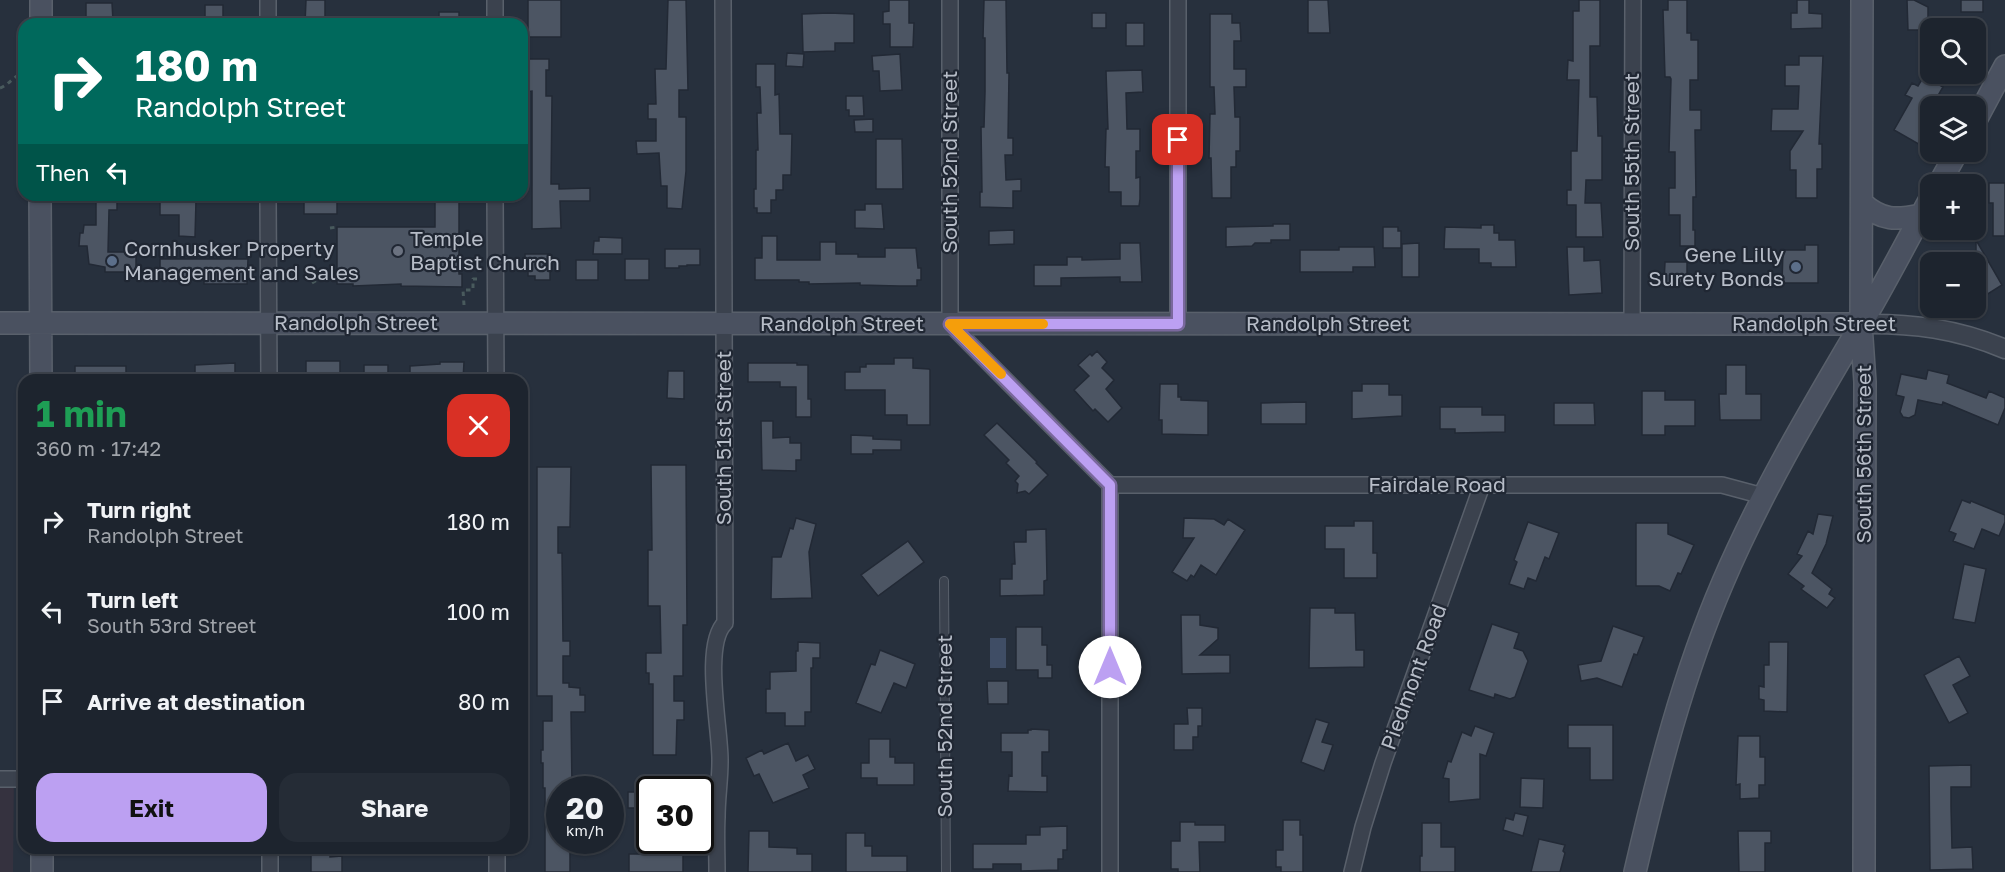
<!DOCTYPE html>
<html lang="en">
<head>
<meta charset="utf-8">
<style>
	:root { --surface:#1d242e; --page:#252c36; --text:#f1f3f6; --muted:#a0a4aa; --line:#3b414a; --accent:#bca0f2 }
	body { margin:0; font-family:"Golos Text",sans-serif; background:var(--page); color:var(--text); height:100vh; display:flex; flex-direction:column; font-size:22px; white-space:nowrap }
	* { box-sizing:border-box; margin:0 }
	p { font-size:20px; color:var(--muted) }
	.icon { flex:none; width:33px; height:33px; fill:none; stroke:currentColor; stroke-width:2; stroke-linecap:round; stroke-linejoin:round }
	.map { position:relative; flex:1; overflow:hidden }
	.side { position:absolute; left:18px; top:374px; width:510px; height:480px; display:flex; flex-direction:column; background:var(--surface); border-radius:18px; box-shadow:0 2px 4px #0004,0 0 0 2px var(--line) }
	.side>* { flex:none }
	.hud { position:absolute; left:18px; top:18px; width:510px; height:183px; border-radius:18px; box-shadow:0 2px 4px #0004,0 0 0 2px var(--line); background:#00695c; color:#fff; overflow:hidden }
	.tools { position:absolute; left:1920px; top:18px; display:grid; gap:12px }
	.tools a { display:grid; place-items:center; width:66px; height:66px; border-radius:12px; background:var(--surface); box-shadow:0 2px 4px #0004,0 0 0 2px var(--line); font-size:30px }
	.speed { position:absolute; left:546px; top:776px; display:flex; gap:12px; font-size:30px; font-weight:700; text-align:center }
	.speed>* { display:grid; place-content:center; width:78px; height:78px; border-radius:50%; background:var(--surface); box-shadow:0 2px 4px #0004,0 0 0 2px var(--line); line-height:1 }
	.speed small { font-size:15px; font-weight:400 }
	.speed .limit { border:3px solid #111; border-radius:9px; background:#fff; color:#111 }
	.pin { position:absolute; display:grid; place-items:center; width:51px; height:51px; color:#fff; margin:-26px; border-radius:12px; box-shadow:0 3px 9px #0006 }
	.me { position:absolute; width:66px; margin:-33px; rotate:0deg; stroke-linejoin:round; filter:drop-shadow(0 0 4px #0008) }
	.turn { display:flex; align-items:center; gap:21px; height:126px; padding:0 18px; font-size:27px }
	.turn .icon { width:78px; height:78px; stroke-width:2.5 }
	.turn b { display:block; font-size:42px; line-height:51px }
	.then { display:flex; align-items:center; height:57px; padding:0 18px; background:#0003; gap:12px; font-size:22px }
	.round { display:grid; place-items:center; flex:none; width:63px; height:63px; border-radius:18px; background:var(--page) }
	.summary { display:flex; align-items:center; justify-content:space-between; height:102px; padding:0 18px }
	h1 { font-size:36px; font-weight:700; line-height:45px; color:#1e9e55 }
	.action { display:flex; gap:12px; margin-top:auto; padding:12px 18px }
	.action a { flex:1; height:69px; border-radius:18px; background:var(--accent); color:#111; font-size:24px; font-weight:700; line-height:69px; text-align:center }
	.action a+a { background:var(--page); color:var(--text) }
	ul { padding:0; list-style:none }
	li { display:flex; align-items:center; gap:18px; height:90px; padding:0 18px }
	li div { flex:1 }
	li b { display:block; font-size:22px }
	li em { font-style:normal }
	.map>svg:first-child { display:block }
	.medical { fill:#35323f }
	.water { fill:#3f4d65 }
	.building { fill:#4c5563; stroke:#222935; stroke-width:1.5 }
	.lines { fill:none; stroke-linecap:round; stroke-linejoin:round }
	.service-casing { stroke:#59606b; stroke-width:10 }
	.minor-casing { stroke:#59606b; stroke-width:18 }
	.tertiary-casing { stroke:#59606b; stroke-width:21 }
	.secondary-casing { stroke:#59606b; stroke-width:24 }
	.path { stroke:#495a5d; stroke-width:3; stroke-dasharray:4.5 4.5; stroke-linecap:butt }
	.service { stroke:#3b424e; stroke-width:8 }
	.minor { stroke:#3b424e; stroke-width:15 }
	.tertiary { stroke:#3b424e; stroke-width:18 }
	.secondary { stroke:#4a5160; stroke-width:21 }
	.route-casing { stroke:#7a689d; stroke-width:15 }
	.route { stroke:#bca0f2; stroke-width:10 }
	.slow { stroke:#f59e0b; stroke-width:10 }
	.worship-dot { fill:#6b7280; stroke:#202733; stroke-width:2 }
	.service-dot { fill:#5c6f8a; stroke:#202733; stroke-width:2 }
	.labels { text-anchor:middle; stroke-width:4.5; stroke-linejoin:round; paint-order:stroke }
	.street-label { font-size:21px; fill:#b7bdc8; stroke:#202733 }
	.poi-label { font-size:21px; fill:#b7bdc8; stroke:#202733; text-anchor:start }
</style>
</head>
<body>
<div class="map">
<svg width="2005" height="872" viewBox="0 0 2005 872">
	<rect width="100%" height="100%" fill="#27303d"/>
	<path class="medical" d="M0,779H14L13,872H0Z"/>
	<path class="water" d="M990,638H1006V668H990Z"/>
	<path class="building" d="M306,0H325V24H305Z
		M528,0H561V37H528Z
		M668,0H686L688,90H679V117H686V171L682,209L667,208V186H661L659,153L637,154L636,141H656V119H648V104H656L655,69H666Z
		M889,0H909V23H914L913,47H890V24H883V12L889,11Z
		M984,0H1006L1007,73H1009L1008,138H1013V155H1005L1006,180L1021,179V191H1013V208L980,207V192H982L981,127H984L985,92V38H983Z
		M1308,0H1328L1330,33H1308Z
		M1579,0H1600V46H1590V97H1597L1598,136H1602V180H1586L1585,203H1601L1603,237H1576V205H1567V190H1571V151H1577L1579,80H1567L1568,60L1573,61V11H1579Z
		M1668,0H1687V33H1691V40H1698V80H1690V110H1701V130H1695L1696,197H1693V230H1695V246H1680V215H1669V188H1675V152H1669L1671,79L1670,77H1665L1663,10H1668Z
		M1797,0H1809V13L1822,14V28L1791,29V13H1797Z
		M1907,0H1914L1928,7V30H1908Z
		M1961,0H1983V12H1961Z
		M86,3H112L113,21L86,22Z
		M205,5H223V21H205Z
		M439,12H459V24H439Z
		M829,13L854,14V43H835V51L803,52L802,14Z
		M1092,13H1106V28H1092Z
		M1210,14H1232V23H1240L1241,41H1234V69H1246V87H1234L1235,117H1240V151H1236V167H1231V198H1212L1211,158H1209L1210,114H1215L1214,87H1210Z
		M1126,23H1144V46H1126Z
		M787,53L804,54L803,67L786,66Z
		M900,54L902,90L880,91L879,71H873L872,56Z
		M1799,56H1823L1819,144H1822V169H1817V198H1796V170H1790V151L1803,131H1771L1772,109H1798L1799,86H1785V65H1799Z
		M525,59H549V70H546V96H552L551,184H559V189L590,188V201H560L561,228L532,229V91L525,92Z
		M756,64H775V95L779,94L780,134H792L791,175H783V190H776V200H771V213H757V208H754V189H756V150H758L757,113H761L760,87H756Z
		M1142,70L1143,92L1126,93L1127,129H1140V151H1136V178L1140,177V199L1139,206H1121V192H1109V167H1105L1106,129H1108L1106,71Z
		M1924,76L1943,87L1932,106H1930V131L1922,146L1894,130L1912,98L1905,95L1912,83L1918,86Z
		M846,96H863L864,116H849V110H846Z
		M873,119V132H855L854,120Z
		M876,139H902L903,189H876Z
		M1989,183H2005V236H1993V203H1989Z
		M96,195H117V210H109L108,252H136V272H105V267L89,264L87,246H79L80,233H83L84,225H96Z
		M306,195H329V198H337V214H304V202H306Z
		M435,195H459V274H462V287L401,286V284L353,286V284H337V227H435Z
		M196,200L195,237L179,236V215H160V201Z
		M865,204H882L884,229L855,228V210H865Z
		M1273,224H1290V240H1271V243H1255L1252,246L1226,247V227L1273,226Z
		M1481,225H1494V233H1499V240H1515L1516,267H1491V263H1479V249H1444L1445,227L1481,228Z
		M1383,227H1398V231H1401V248H1383Z
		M1014,230V244L989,245V231Z
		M762,236H777V260H820V242H836V254H858V257H885V248H916L918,268H921V280H917V286H899L860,285V283L809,284V282H799V280H755V258H762Z
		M599,237L622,238V254H593L594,241H599Z
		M1976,240L2002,285L1983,297L1976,284Z
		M1120,243H1140L1142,282H1120V277L1061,278V286H1034V265H1067V257H1082V260L1120,259Z
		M1419,243V277H1402V244Z
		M1805,245H1818V283H1782L1783,250H1805Z
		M1339,247H1374L1375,267H1353V272H1300V250H1339Z
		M1567,247H1584V261L1600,260L1602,293L1569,295Z
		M665,249H700V265H687V266H679V268H665Z
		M525,254H550V280H535V276H528V269H525Z
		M160,259H248L247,284H204V280L160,279Z
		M625,259H649V280H625Z
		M576,260H598V280H576Z
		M1665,262H1687V283H1664Z
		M1097,351L1107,362L1102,368L1114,380L1106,389L1122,408L1108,422L1095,409L1093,411L1074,390L1089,376L1078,365L1090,354L1092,356Z
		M894,358H913V368L929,369L930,370V425H907V415H885V390H845V372H860V367H866V364H894Z
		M306,361H340V377H325V380H306Z
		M440,362H464L463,380H410V366L440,364Z
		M235,363V380H195V365Z
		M748,363H797V365H808V399H811V417H796V387H780V382H748Z
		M364,365H388V380H364Z
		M1726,365H1746V394H1761V420H1720L1719,394H1726Z
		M75,366H126V380H75Z
		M1928,370L1949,375L1947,383L1986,398L1989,391L2005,398V408L1998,425L1943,402L1942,405L1918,400L1915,415L1909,418L1903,417L1900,412L1904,397L1896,395L1901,374L1926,379Z
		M668,371H684V399L667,398Z
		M1160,384H1178V397H1181V400L1208,401V435L1162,434V420H1159Z
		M1362,384H1389V395H1402V416L1352,419V391H1362Z
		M1642,391H1665V400H1695V426H1665V435H1642Z
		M1306,402V424H1261V403Z
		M1554,403H1594L1595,425H1554Z
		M1440,407H1482V415H1505V432L1455,433V429H1440Z
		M761,421H773V438L790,437V443H801V460H796V471L762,470Z
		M997,423L1037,462L1036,463L1048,475L1029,494L1025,491L1017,493L1018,484L1015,481L1019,476L1006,463L1009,460L984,435Z
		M851,435L873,436V439L901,440V450H873V454H851Z
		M651,465H686L687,625H683V676H674V701H684V720H677L676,755H653V684H649V673H646V653H661L660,606H648V550H652Z
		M537,467H571L570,527H558V553H562L563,641H570V656H563V683H569V687L580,688V695H585V712H571L572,789H560V840H570V872H545V788H543V763H541V750H543V721H552V696H537Z
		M1962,500L1970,503L1971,501L2005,515V522L1999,536L1982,529L1974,549L1953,541L1956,534L1949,531Z
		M1818,514L1833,516L1826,544L1812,573L1832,589L1829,594L1835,598L1827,608L1801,589L1804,586L1788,574L1802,556L1797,554L1808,531L1813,534Z
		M796,518L816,524L809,552L812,598L771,599L772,557H781L790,528L793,529Z
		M1184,518L1214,519L1224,525L1228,519L1245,530L1216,575L1201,565L1194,577L1191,575L1187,581L1172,572L1194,538H1183Z
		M1354,521H1373V553H1377V578H1344V549H1325V526H1354Z
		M1528,522L1559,533L1549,559L1545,557L1536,581L1528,578L1524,589L1509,584L1517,562L1514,560Z
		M1636,523H1668V534L1694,545L1681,574L1678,573L1670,591L1659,586H1636Z
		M1046,529L1047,580L1044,581V595L1000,596V579H1012V564H1015L1014,542H1026V530Z
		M908,541L924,562L878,596L861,575Z
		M1964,564L1986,569L1975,623L1953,619Z
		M1310,608H1335V613H1355L1356,650H1364V667L1309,668Z
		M1181,615H1200V625L1218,628V639L1200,655H1230V673L1182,674Z
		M1492,624L1519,633L1514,648L1523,651L1528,661L1515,697L1510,699L1495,694L1494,698L1469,690Z
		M1613,626L1644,637L1637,655L1634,654L1622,687L1597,678L1581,681L1578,665L1601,661Z
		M1016,627H1042V645H1047V665H1052V678H1038V670H1016Z
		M798,642L820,643V658H813V668H811V712H805V726H785V713H766V689H770V672L796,671V651H798Z
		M1769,642H1788L1787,712L1764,711V700L1759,699V686L1764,687V665H1769Z
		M880,650L915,664L906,688L894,683L881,713L856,703L871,664L875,665Z
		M1959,656L1970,676L1953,685L1968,713L1949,723L1924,675Z
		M987,681H1008V704H988Z
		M1187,708H1202V726H1198V737H1193V750H1174V724H1188Z
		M1316,719L1329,723L1322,742L1333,745L1324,771L1301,762Z
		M1568,725H1613V780H1590V748H1568Z
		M1475,726L1494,733L1486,756L1480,754V799L1449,802V779L1443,778L1448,761L1451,762L1462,732L1471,736Z
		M1031,729L1049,730V752H1042V776H1047V792L1008,791L1009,775L1012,776V752H1001V733H1028V730H1031Z
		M1738,736H1760V757H1765V785H1759V798L1740,799V784L1736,785Z
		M869,739H890V757H895V763H914V785H877V778H861V763H869Z
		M788,743L796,761L808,755L815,769L803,775L809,788L773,803L759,774L754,776L746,758L762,750L764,754Z
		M1971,765V787H1951V807L1952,848L1972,847L1973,869L1930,870L1929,766Z
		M1521,778L1544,779L1543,808L1520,807Z
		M628,792H650V808H628Z
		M1515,813L1528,816L1523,836L1503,830L1506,818L1513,820Z
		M1283,820H1300V835H1303V872H1281V867H1276V850H1283Z
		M1180,822H1195V825H1225V842H1199L1200,872H1178V869H1171V841H1180Z
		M1422,823H1441V847H1455V872H1420V856H1422Z
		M1067,826V850H1063V859H1058V870L1021,871V864H993V869H973V844H1026V835H1040V827Z
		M749,831H769V847L797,848V854H812V872H748Z
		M1738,831H1771V843H1765V872H1739Z
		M846,833H865V846H872V856H907V872H846Z
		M1539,839L1565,845L1563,851L1565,853L1560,872H1531Z
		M665,846L676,854H683V872H629V854H653Z
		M311,848H330V857L342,856V872H311Z"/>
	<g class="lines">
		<g class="service-casing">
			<path id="service" d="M944,581L946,872"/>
		</g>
		<g class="minor-casing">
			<path id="minor" d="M268,0V24
				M950,0V324L1110,485V872
				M1178,0V324
				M495,24V0
				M268,195L269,380
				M495,195L496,380
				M1632,324L1633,0
				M1110,485H1722L1763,496
				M0,779H24
				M270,848V872
				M497,848V872
				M717,872C717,854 716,835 717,817C717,799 720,780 720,762C721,732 702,645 725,623L723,0
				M1352,872L1363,827L1383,763L1482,485"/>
		</g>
		<g class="tertiary-casing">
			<path id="tertiary" d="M1861,324C1912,323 1958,329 2005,349"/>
		</g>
		<g class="secondary-casing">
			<path id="secondary" d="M41,0V24
				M1862,0L1861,324L1865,382L1864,872
				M1976,120L2005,66
				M1939,184L1957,152
				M40,195L41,380
				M1862,203C1882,221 1896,220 1921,215
				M0,323L1861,324
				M42,848V872
				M1635,872C1658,773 1683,675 1723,582C1761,493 1811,409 1860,326C1885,284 1907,241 1930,199"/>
		</g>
		<path class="path" d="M0,88C9,85 13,76 22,74
			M330,228L337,227
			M312,283L331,272
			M464,305L463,290H473V279H477"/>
		<use href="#service" class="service"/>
		<use href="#minor" class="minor"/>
		<use href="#tertiary" class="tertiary"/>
		<use href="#secondary" class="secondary"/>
	</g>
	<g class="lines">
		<g class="route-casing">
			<path id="route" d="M1110,667V485L950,324H1178V140"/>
		</g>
		<use href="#route" class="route"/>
		<path class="slow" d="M1001,374L950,324H1043"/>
	</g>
	<circle class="worship-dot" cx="398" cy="251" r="6"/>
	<g class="service-dot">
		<circle cx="112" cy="261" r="6"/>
		<circle cx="1796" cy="267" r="6"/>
	</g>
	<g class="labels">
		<g class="street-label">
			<text transform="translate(950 162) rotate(-90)" y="7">South 52nd Street</text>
			<text transform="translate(1632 162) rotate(-90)" y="7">South 55th Street</text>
			<text x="356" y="330">Randolph Street</text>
			<text x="842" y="331">Randolph Street</text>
			<text x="1328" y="331">Randolph Street</text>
			<text x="1814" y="331">Randolph Street</text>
			<text transform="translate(724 438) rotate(-90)" y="7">South 51st Street</text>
			<text transform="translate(1864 454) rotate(-90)" y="7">South 56th Street</text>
			<text x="1437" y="492">Fairdale Road</text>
			<text transform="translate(1414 677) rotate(-70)" y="7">Piedmont Road</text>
			<text transform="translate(945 726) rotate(-90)" y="7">South 52nd Street</text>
		</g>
		<g class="poi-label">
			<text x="410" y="246">Temple<tspan x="410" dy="24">Baptist Church</tspan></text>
			<text x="124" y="256">Cornhusker Property<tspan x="124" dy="24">Management and Sales</tspan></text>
			<text x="1784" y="262" text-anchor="end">Gene Lilly<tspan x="1784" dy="24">Surety Bonds</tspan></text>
		</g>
	</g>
</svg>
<div class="tools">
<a><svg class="icon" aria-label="search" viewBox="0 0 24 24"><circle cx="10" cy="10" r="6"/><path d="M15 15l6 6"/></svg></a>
<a><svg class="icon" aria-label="layers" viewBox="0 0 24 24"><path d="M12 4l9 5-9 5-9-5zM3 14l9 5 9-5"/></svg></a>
<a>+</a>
<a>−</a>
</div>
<div class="speed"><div>20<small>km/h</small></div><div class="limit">30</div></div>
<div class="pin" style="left:1178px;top:140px;background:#d93025"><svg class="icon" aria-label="arrive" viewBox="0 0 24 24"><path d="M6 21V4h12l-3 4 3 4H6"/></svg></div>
<svg class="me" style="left:1110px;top:667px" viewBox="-20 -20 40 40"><circle r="19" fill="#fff"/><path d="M0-13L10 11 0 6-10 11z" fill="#bca0f2"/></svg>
<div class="hud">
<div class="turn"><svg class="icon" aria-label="right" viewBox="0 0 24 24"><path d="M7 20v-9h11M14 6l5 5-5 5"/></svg><div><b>180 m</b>Randolph Street</div></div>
<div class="then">Then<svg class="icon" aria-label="left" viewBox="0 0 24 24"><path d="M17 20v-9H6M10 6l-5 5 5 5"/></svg></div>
</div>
<section class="side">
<div class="summary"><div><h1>1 min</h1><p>360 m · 17:42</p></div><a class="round" style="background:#d93025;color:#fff"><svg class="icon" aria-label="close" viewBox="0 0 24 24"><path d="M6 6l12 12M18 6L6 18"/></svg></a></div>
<ul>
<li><svg class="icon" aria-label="right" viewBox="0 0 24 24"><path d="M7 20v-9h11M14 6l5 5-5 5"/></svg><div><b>Turn right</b><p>Randolph Street</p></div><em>180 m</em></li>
<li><svg class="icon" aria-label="left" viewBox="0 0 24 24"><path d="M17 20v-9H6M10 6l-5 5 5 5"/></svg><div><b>Turn left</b><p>South 53rd Street</p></div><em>100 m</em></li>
<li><svg class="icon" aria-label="arrive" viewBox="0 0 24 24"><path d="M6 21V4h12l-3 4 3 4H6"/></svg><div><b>Arrive at destination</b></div><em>80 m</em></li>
</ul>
<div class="action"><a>Exit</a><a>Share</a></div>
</section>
</div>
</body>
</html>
